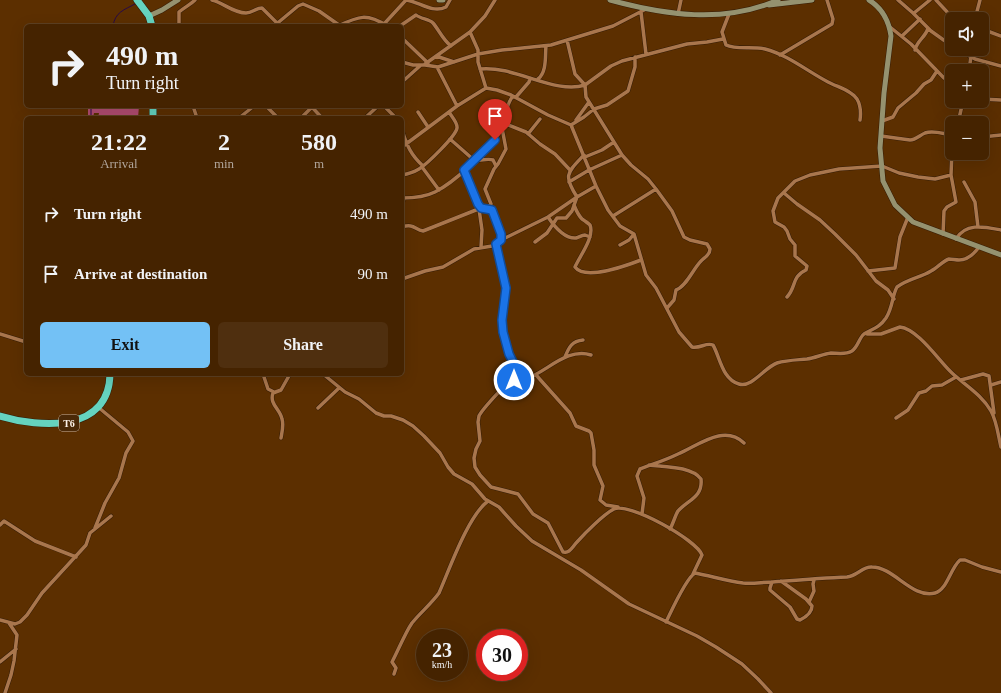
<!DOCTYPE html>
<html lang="en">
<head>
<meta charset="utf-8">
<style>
	:root { --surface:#452300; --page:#4f2f0f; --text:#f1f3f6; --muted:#b0a499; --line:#5d4022; --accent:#73c1f5 }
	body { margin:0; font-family:"Times New Roman",serif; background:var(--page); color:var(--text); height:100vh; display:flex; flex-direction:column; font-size:15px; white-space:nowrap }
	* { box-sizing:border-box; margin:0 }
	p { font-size:13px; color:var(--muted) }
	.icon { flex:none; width:22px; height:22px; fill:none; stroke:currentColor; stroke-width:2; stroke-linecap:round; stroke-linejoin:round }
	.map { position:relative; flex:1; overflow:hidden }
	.side { position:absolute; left:24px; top:116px; width:380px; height:260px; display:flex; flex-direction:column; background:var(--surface); border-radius:6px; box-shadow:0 4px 16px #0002,0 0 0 1px var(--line) }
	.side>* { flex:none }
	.guide { position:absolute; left:24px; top:24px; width:380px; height:84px; border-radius:6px; box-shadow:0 4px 16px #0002,0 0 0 1px var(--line); background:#452300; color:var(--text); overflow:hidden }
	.controls { position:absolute; left:945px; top:12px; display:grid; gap:8px }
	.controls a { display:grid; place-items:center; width:44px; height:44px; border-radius:6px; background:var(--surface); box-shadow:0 4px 16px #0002,0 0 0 1px var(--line); font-size:20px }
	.speed { position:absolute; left:416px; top:629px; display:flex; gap:8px; font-size:20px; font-weight:700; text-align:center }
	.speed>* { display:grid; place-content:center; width:52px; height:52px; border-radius:50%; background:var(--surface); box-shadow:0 4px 16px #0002,0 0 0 1px var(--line); line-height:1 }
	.speed small { font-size:10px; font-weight:400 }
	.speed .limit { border:6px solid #d22; background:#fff; color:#111 }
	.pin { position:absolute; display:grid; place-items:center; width:34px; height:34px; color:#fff; margin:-41px -17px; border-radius:50% 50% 50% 0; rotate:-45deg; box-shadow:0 0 4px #0007 }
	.pin .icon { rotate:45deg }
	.me { position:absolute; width:44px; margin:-22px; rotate:0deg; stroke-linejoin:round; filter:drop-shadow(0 0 3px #0008) }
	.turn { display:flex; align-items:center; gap:14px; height:84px; padding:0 16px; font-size:18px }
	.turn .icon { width:52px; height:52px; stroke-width:2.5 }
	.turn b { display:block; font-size:28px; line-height:34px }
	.eta { display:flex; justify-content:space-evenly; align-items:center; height:68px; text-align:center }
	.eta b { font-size:24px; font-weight:700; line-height:28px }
	.action { display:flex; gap:8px; margin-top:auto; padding:8px 16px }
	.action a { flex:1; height:46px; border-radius:6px; background:var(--accent); color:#111; font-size:16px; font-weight:700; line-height:46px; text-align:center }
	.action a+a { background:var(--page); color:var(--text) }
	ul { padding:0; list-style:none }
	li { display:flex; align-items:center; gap:12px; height:60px; padding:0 16px }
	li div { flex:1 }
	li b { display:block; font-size:15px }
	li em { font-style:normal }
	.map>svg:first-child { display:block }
	.forest { fill:#b14c71 }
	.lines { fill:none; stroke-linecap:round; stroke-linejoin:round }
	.stream { stroke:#280949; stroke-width:1 }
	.street-casing { stroke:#351d07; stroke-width:4.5 }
	.secondary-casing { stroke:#351d07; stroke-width:6 }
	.highway-casing { stroke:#351d07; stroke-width:8 }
	.street { stroke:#a9764d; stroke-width:3.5 }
	.secondary { stroke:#95926f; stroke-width:5 }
	.highway { stroke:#65d3bf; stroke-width:7 }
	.route-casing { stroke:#114b97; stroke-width:10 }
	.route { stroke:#1a73e8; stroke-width:7 }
	.labels { text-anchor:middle; stroke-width:3.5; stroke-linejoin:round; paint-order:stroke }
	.shield { fill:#4b2907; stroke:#c8b6a6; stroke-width:1 }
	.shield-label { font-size:10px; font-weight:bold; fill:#fef3ea }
</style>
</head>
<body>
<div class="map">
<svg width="1001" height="693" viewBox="0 0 1001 693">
	<rect width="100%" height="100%" fill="#5c2f00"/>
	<path class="forest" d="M88,106H139L138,118H98L99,113H94L93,118H88Z"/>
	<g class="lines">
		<path class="stream" d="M113,26C115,12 124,10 135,4
			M91,106V118"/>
		<g class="street-casing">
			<path id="street" d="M212,0C224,3 233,13 246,13C252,13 256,8 262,8L277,23
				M898,0L913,13L931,31L952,46
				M936,0L950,15L957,19
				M641,12L646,54
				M914,13L930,0
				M678,14L681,0
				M729,14L722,32L726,45C736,50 753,46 765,49C788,55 807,71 828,82C837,87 851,90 857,99C861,106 861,113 860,120
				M975,19L980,0
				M384,24L406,0C418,1 432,14 446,7L450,0
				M179,26V12C185,7 190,5 195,0
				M274,26L298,6L303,4L319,11L339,25
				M338,26C359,16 367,13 387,26
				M400,26L416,15C421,19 429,19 433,23C439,30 443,40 451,46
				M890,27L911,44L943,77L952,84
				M982,29L1001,36
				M470,32L478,50V62L486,88
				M902,36L920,19
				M402,38L428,63
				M567,40L575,74L585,85L586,97L622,155L631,165L648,179L656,189L672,211L684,237L690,240L707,244L710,249C710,255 705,257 701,261C693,269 686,287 676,290L674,300L667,308
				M957,49L975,59L1001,66
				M915,50C917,40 926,37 928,28
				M780,55L832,24L833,19L827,0
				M436,56L454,62
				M402,62L413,65H425L438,67L478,54L502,50L551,45L613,26L646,9
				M425,64L470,32L485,16L495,0
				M437,67L457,106
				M480,69C514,65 555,95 585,85L611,66L622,61L687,44L707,42L723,39
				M969,71L971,56
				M538,79C547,72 545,56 546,46
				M402,82L421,65
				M516,97L529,82L530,78
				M982,99L1001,100
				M193,106L197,118
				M266,106L278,118
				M311,106L322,118
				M384,106L396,118
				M418,112L428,127
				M239,118L254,106
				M301,118L313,106
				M365,118L378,106
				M576,120L589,102
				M882,121L893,117L898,108L916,93L924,84L931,80L937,71
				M503,123L526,132L540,144L555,154L570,170
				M958,123L963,101
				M571,125L596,186L608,210L620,226L634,234L646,275L656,288L679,332L692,347C700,349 706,342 713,345C720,357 722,379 739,384C752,388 765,367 777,363C787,360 797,360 807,359C815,358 823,354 831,353C838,353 845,355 852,351C858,347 859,338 864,334C874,328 879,328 886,318C893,307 892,296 897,287C910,278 920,278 931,271C937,268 943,261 949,259C952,259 956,260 959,260C968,260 974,254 979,247
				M402,130C407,146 411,155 423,166
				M528,134L540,119
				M881,136L910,140C916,140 920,135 925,133C934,130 943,134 952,135
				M982,137L1001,135
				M450,139L475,161
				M402,147L457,106L486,88L497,90L511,95L548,115L571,125L584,117L594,109L607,105L628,91L635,67V57
				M585,157L602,150L614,142
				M476,160C482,161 487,158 493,160L496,166
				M422,167L439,190
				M402,175C408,174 414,172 419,169C427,164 456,136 457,128C458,123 451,116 449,112
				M569,182L589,170L622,155
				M964,182L975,202L978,227
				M784,193L797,204L820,220L835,234L856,255L876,281L888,290L894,299
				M402,198C413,198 425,197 435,192C453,183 489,151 499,133C506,122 504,107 513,96
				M402,205L404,198
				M574,205C576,210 578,215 582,219C585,221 588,223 590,225C595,237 579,257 575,267C585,281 628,265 641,260
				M487,208L491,204L485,189L494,169L498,164L506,149L502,128
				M479,209L482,230L481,247
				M613,216L656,189
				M548,217C554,226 564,239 576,238C579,237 582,235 585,235L590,237
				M402,227C414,223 415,230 423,231L481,208
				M943,234L944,211L947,207L956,202L951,175L952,150
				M956,239C966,222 985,227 1001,230
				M501,240L548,217L577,197L596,186
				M535,242L547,233L557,218H566L572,211L577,197C563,175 567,173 584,155
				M497,244L506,287L502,327L509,354L515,366L517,380
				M620,245L629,240L634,234
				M868,271L895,268L900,237L908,217
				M402,279L425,271L443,267L474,249L492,246L497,244L501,240V235L493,211L491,209L481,208L478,204L464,170
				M787,297C797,286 791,277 806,270L807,266L795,256V245L790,239L787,231L784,227L775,222L773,211L778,198L795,181L810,175L839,169L882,166L899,173L918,177L935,179L951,175
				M0,334L26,342
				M867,334H881L900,327C918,329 939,361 952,373C965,385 982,395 991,411C997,422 998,435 1001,447
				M591,355C567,347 547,372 524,380C519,382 515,379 510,382C505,384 481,411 479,416L478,422L480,441L476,449L474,458L475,467L480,475L491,487L518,494L533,514L548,523L563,552C566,552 566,553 569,551C572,549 574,545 577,542C585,533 604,514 614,509C629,502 697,540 702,555L693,574
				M565,357C569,347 572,341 583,340
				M263,374L268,389L274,392
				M323,374L345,392L359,399L376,413L384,416H391L403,420L413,426L424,436L440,453L448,467L454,474L472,484L485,499L499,507L516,526L532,541L581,570L629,604L697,636L716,647L742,664L758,679L771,693
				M536,375L570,413L576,426L589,431L591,433L594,450V465L603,486L600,500L606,505L618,507
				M961,380L983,374L989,376L994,413
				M991,385L1001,382
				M318,408L339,388
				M896,418L908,410L919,393L926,391L932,386L942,385L956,377
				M281,438C282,432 284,425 282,419C280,409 269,404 273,393L281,390L290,374
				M649,465C664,467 691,466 701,479C703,497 688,500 678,511C675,516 673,524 670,529
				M642,514L644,498L637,476L640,469C653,464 666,460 678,454C699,445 724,424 744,443
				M0,525L4,521L35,541L76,557
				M95,528L105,503L119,478L126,453L133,441L128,432L98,407
				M772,582L770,588V590L790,607L797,619L800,620C806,617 812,613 812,606L806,599L781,581
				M809,602L814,591L813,584L814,580
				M0,620L15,624L20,622L27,615L42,593L86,545L90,533L111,516
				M666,622C671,612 686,578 695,573C711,576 727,581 743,583C753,584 763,582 773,582C798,580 822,578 847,577C857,576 863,566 872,567C894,567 912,599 935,593C947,590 950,569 960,560H965L982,567L1001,572
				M0,662L16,649
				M394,674L396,668L392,662C398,651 405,633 412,623C421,612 431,604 439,593C450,568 468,516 488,501
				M5,693L11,675L14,661L17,635L9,623"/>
		</g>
		<g class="secondary-casing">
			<path id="secondary" d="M439,0H443
				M610,0C665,15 724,24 778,0
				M869,0C882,8 889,22 891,36L884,93L880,148L883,181L895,205L913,222L1001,255
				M769,5L812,0
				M149,16L162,10L178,0"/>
		</g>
		<g class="highway-casing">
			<path id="highway" d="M137,0L149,16L152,26
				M153,118V106
				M0,416C40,428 109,433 110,374"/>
		</g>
		<use href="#street" class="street"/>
		<use href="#secondary" class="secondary"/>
		<use href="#highway" class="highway"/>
	</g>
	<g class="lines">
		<g class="route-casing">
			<path id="route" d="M495,140L464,170L478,204L481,208L492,210L501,234V240L496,244L506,288L502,320L503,332L509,354L515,366L517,380H514"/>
		</g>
		<use href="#route" class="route"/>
	</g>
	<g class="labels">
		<rect class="shield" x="59" y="415" width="20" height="16" rx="3"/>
		<g class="shield-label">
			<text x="69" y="427">T6</text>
		</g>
	</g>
</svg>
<div class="controls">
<a><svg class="icon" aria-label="sound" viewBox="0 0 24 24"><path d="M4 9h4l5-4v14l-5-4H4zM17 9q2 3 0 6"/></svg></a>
<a>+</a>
<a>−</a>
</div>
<div class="speed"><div>23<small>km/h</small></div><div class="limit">30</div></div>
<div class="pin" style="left:495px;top:140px;background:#d93025"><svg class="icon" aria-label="arrive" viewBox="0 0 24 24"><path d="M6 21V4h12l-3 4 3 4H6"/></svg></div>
<svg class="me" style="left:514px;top:380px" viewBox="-20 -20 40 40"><circle r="17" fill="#1a73e8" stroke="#fff" stroke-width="3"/><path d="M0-11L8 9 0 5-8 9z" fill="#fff"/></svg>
<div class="guide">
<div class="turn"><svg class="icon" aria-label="right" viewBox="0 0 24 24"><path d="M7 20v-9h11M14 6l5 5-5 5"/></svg><div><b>490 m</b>Turn right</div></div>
</div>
<section class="side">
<div class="eta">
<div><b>21:22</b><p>Arrival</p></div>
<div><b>2</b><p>min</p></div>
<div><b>580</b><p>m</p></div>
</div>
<ul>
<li><svg class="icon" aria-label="right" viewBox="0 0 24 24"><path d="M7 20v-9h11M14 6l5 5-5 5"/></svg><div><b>Turn right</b></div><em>490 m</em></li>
<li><svg class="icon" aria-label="arrive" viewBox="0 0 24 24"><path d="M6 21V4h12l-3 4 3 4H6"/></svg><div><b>Arrive at destination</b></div><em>90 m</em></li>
</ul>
<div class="action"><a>Exit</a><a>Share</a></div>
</section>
</div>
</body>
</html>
